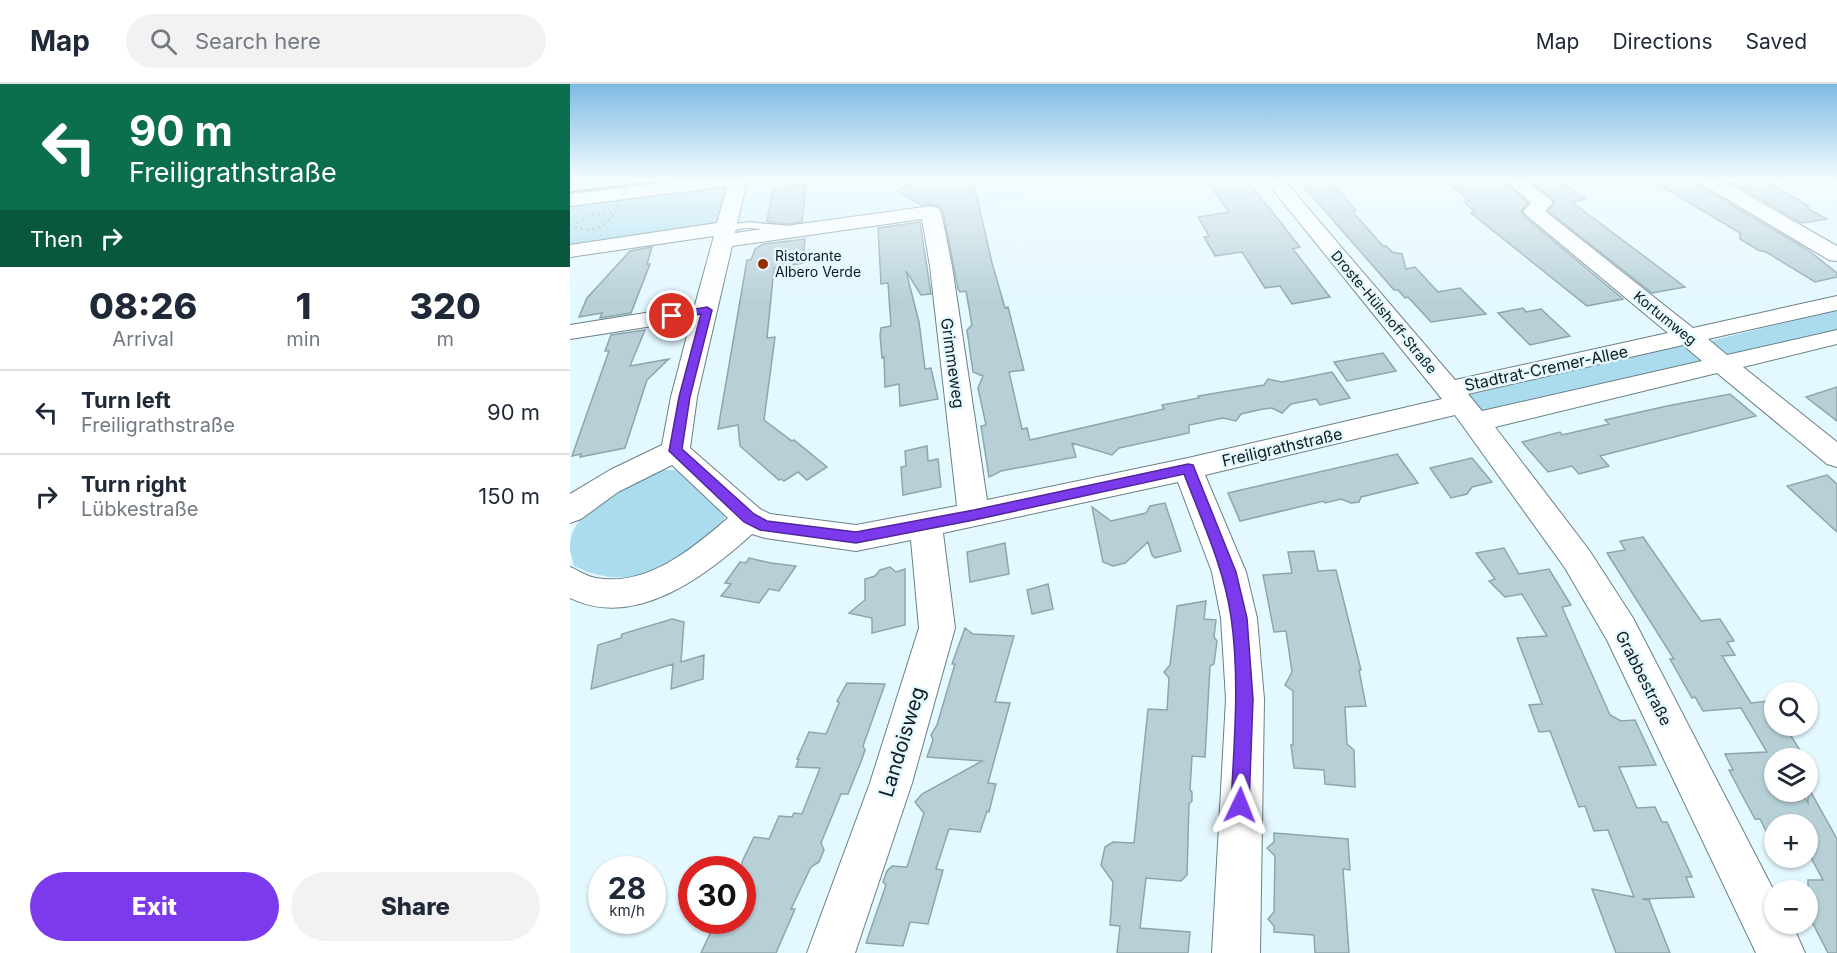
<!DOCTYPE html>
<html lang="en">
<head>
<meta charset="utf-8">
<style>
	:root { --surface:#fff; --page:#f2f2f3; --text:#1f2937; --muted:#747a83; --line:#e0e1e3; --accent:#7c3aed }
	body { margin:0; font-family:Inter,sans-serif; background:var(--page); color:var(--text); height:100vh; display:flex; flex-direction:column; font-size:22px; white-space:nowrap }
	* { box-sizing:border-box; margin:0 }
	p { font-size:20px; color:var(--muted) }
	.icon { flex:none; width:33px; height:33px; fill:none; stroke:currentColor; stroke-width:2; stroke-linecap:round; stroke-linejoin:round }
	.map { position:relative; flex:1; overflow:hidden }
	.sheet { display:flex; flex-direction:column; background:var(--surface); width:570px }
	.sheet>* { flex:none }
	.guide { background:#0b6e4f; color:#fff; overflow:hidden }
	.buttons { position:absolute; left:1194px; top:598px; display:grid; gap:12px }
	.buttons a { display:grid; place-items:center; width:54px; height:54px; border-radius:50%; background:var(--surface); box-shadow:0 2px 4px #0004; font-size:30px }
	.speed { position:absolute; left:18px; top:772px; display:flex; gap:12px; font-size:30px; font-weight:700; text-align:center }
	.speed>* { display:grid; place-content:center; width:78px; height:78px; border-radius:50%; background:var(--surface); box-shadow:0 2px 4px #0004; line-height:1 }
	.speed small { font-size:15px; font-weight:400 }
	.speed .limit { border:9px solid #d22; background:#fff; color:#111 }
	.pin { position:absolute; display:grid; place-items:center; width:51px; height:51px; color:#fff; margin:-26px; border:3px solid #fff; border-radius:50%; box-shadow:0 2px 6px #0007 }
	.me { position:absolute; width:66px; margin:-33px; rotate:2deg; stroke-linejoin:round; filter:drop-shadow(0 0 4px #0008) }
	.turn { display:flex; align-items:center; gap:21px; height:126px; padding:0 30px; font-size:27px }
	.turn .icon { width:78px; height:78px; stroke-width:2.5 }
	.turn b { display:block; font-size:42px; line-height:51px }
	.then { display:flex; align-items:center; height:57px; padding:0 30px; background:#0003; gap:12px; font-size:22px }
	.eta { display:flex; justify-content:space-evenly; align-items:center; height:102px; text-align:center }
	.eta b { font-size:36px; font-weight:800; line-height:42px }
	.action { display:flex; gap:12px; margin-top:auto; padding:12px 30px }
	.action a { flex:1; height:69px; border-radius:36px; background:var(--accent); color:#fff; font-size:24px; font-weight:800; line-height:69px; text-align:center }
	.action a+a { background:var(--page); color:var(--text) }
	ul { padding:0; list-style:none }
	li { display:flex; align-items:center; gap:18px; height:84px; padding:0 30px; border-top:2px solid var(--line) }
	li div { flex:1 }
	li b { display:block; font-size:22px }
	li em { font-style:normal }
	header { display:flex; align-items:center; gap:36px; box-sizing:border-box; height:84px; padding:0 30px; background:var(--surface); border-bottom:2px solid var(--line) }
	header strong { font-size:28px }
	nav { display:flex; gap:33px; margin-inline-start:auto; font-size:21px }
	.search { width:420px; height:54px; background:var(--page); display:flex; align-items:center; gap:15px; box-sizing:border-box; padding:0 21px; border-radius:33px; color:var(--muted); font-size:22px }
	main { display:flex; flex:1; min-height:0 }
	.map>svg:first-child { display:block }
	.built { fill:#d1f3ff }
	.green { fill:#aadced }
	.building { fill:#b7d0d8; stroke:#8da5ad; stroke-width:1.5 }
	.lines { fill:none; stroke-linecap:round; stroke-linejoin:round }
	.lane-casing { stroke:#698087; stroke-width:2 }
	.street-casing { stroke:#698087; stroke-width:2 }
	.primary-casing { stroke:#698087; stroke-width:2 }
	.lane { fill:#fff; fill-rule:evenodd }
	.street { fill:#fff; fill-rule:evenodd }
	.primary { fill:#fff; fill-rule:evenodd }
	.tram { stroke:#4a565a; stroke-width:1.5 }
	.path-bridge { stroke:#9dadb3; stroke-width:2; stroke-dasharray:3 3; stroke-linecap:butt }
	.route { fill:#7c3aed; stroke:#51269a; stroke-width:1.5 }
	.poi-dot { fill:#943000; stroke:#e4f8ff; stroke-width:2 }
	.labels { text-anchor:middle; stroke-width:5; stroke-linejoin:round; paint-order:stroke }
	.far-poi-label { font-size:14px; fill:#111b1d; stroke:#e4f8ff; text-anchor:start }
	.far-street-label { font-size:14px; fill:#111b1d; stroke:#e4f8ff }
	.street-label { font-size:16px; fill:#111b1d; stroke:#e4f8ff }
	.near-street-label { font-size:20px; fill:#111b1d; stroke:#e4f8ff }
</style>
</head>
<body>
<header>
<strong>Map</strong>
<div class="search"><svg class="icon" aria-label="search" viewBox="0 0 24 24"><circle cx="10" cy="10" r="6"/><path d="M15 15l6 6"/></svg>Search here</div>
<nav><a>Map</a><a>Directions</a><a>Saved</a></nav>
</header>
<main>
<section class="sheet">
<div class="guide">
<div class="turn"><svg class="icon" aria-label="left" viewBox="0 0 24 24"><path d="M17 20v-9H6M10 6l-5 5 5 5"/></svg><div><b>90 m</b>Freiligrathstraße</div></div>
<div class="then">Then<svg class="icon" aria-label="right" viewBox="0 0 24 24"><path d="M7 20v-9h11M14 6l5 5-5 5"/></svg></div>
</div>
<div class="eta">
<div><b>08:26</b><p>Arrival</p></div>
<div><b>1</b><p>min</p></div>
<div><b>320</b><p>m</p></div>
</div>
<ul>
<li><svg class="icon" aria-label="left" viewBox="0 0 24 24"><path d="M17 20v-9H6M10 6l-5 5 5 5"/></svg><div><b>Turn left</b><p>Freiligrathstraße</p></div><em>90 m</em></li>
<li><svg class="icon" aria-label="right" viewBox="0 0 24 24"><path d="M7 20v-9h11M14 6l5 5-5 5"/></svg><div><b>Turn right</b><p>Lübkestraße</p></div><em>150 m</em></li>
</ul>
<div class="action"><a>Exit</a><a>Share</a></div>
</section>
<div class="map">
<svg width="1267" height="869" viewBox="0 0 1267 869">
	<rect width="100%" height="100%" fill="#e4f8ff"/>
	<path class="built" d="M185,96H575L159,154L173,97Z"/>
	<path class="green" d="M163,97L151,144L0,165V117Z
		M1267,226V246L1159,271L1154,269L1140,257Z
		M1110,262H1116L1132,274L1131,277L910,328L894,312Z
		M89,386H106L154,430V437L150,446C102,479 64,511 4,482C3,476 0,469 0,463C0,423 60,401 89,386Z"/>
	<path class="building" d="M343,96H403L422,179L435,224L438,223L454,286L439,288L452,345L457,344L460,356L594,325L592,321L629,314L628,312L694,301L698,295L712,298L762,288L780,314L750,321L746,315L721,320L712,329L702,324L693,325L671,330L666,337L653,334L619,341V349L549,364L542,371L502,359L506,373L431,387L419,393L411,342L416,341L408,304L413,292L403,288L397,246L402,241L396,207L390,208L388,205L373,127L369,122L362,120L351,121L327,107Z
		M636,96H677L730,163L723,165L760,213L722,220L710,202L695,204L672,168L645,172L634,153L639,152L628,133L659,128Z
		M728,96H759L786,126L782,127L813,162H816L822,168L832,170L836,185L845,183L868,208L890,204L916,230L861,238L838,213L835,214L828,206H824Z
		M874,96H933L958,119L951,127L955,133L1053,215L1017,222L901,129L905,128L894,118L900,117Z
		M958,96H988L1015,115L1002,118L1115,203L1082,209L978,127L985,118Z
		M1081,96H1118L1134,104L1238,166L1267,189V193L1245,198L1196,168L1188,166L1170,155V149Z
		M1193,96L1239,122L1235,123L1257,135L1232,139L1162,99Z
		M236,100L232,138L217,140L197,137L203,105Z
		M350,138L361,210L351,211L336,187L349,238L355,285L361,284L368,315L330,322L329,300L315,303L314,273L312,274L310,251L311,244L321,242L318,199L311,200L308,144Z
		M235,155L233,179L204,184L197,254L205,253L194,336L222,357L224,356L257,383L237,396L228,388L214,397L211,395L209,396L170,362L168,341L148,345L177,176H181L185,165L193,160Z
		M82,163L77,180H80L61,229L30,234L32,229L9,233L17,214L60,167Z
		M953,224L956,228L971,225L1000,252L960,261L928,229Z
		M75,246L60,282L99,275L77,296L55,364L10,373L11,370L2,372L39,267H35L41,251Z
		M813,269L826,287L777,297L764,278Z
		M1267,303V337L1236,313Z
		M1160,310L1186,332L1030,372L1039,382L1009,390L1002,382L978,388L952,358L990,348L992,351L1039,340L1035,336L1097,322Z
		M357,362L358,377L368,375L371,403L333,411L331,383L336,382L335,367Z
		M827,370L848,399L791,413L789,418L781,419L771,415L755,419L754,417L670,437L658,409Z
		M902,374L922,398L902,403L897,410L881,414L860,384Z
		M1257,391L1267,400V448L1217,402Z
		M595,419L611,467L585,474L582,471L578,458L555,479L543,482L533,478L522,423L541,437L576,429L580,422Z
		M1073,453L1131,537L1150,535L1164,557L1157,558L1165,571L1152,572L1181,619L1199,617L1204,626V642H1215L1231,668L1204,670V708H1231L1238,719V703L1267,755V869H1258L1238,830V796H1253L1238,768V741H1204V750L1198,751L1190,735H1185L1171,709L1159,686H1163L1155,670L1197,668L1171,624L1133,627L1125,613L1122,614L1100,575H1104L1037,469L1055,466L1050,457Z
		M435,459L439,490L400,498L397,468Z
		M934,464L949,490L979,485L1001,521L992,523L1040,631L1051,637L1065,636L1086,681L1049,683L1067,724L1085,723L1092,738H1097L1122,793H1116L1124,813L1072,815L1079,816L1100,869H1046L1022,805L1064,813L1038,746L1024,747L1015,722L1009,723L980,647L969,648L959,621L972,620L947,554L977,552L952,510L935,513L919,497L925,495L906,469Z
		M744,467L748,487L766,486L791,586H789L796,622L775,623L777,660L784,666L785,703L755,700L754,686L724,684L721,661H723V607L715,601L722,588L716,547L704,548L693,491L722,489L718,468Z
		M179,474L201,479L226,482L209,507L199,505L189,519L151,512L161,500L155,499L170,478L176,479Z
		M320,483L326,488L335,485V541L302,549V534L279,529L295,516V495L305,492L310,486Z
		M478,500L483,525L462,530L457,506Z
		M636,517L634,535L646,536L644,553L647,557L644,580L640,582L635,673L622,672L620,706L622,708V717L619,720L617,791L611,797L576,794L570,844L620,848L618,869H547L550,842L540,841L543,798L531,781L535,763L543,758L564,759L578,625L597,626L599,594L594,588L600,581L607,522Z
		M102,535L114,538L111,578L134,571L133,595L101,605L103,580L21,605L28,561L51,554L52,550Z
		M395,544L403,550L444,552L425,618L440,619L418,699L426,700L419,728L417,727L410,748L379,745L366,785L373,786L358,840L340,838L333,862L296,859L316,801L313,798L317,787L322,782L337,783L354,729L345,718L352,710L412,677L357,673L363,656L361,651L367,641L385,580H382Z
		M277,599L315,600L293,662L295,666L292,675L278,710H271L251,759L254,766L249,778L241,783L221,825H225L206,869H131L146,837H172V778L184,753L199,755L209,732L222,733L224,729L232,730L250,684L226,683L229,675H227L239,648L256,650L269,619L267,617Z
		M704,749L778,755L780,786L773,785L779,869H745L744,851L704,848V842L698,835L704,828L705,772L697,764L704,758Z"/>
	<g class="lines">
		<g class="lane-casing">
			<path id="lane" d="M0,96H20L0,101Z
				M180,138C190,140 215,140 220,143C208,151 194,145 181,144C170,143 160,150 151,144L156,141Z"/>
		</g>
		<g class="street-casing">
			<path id="street" d="M159,96H177L165,149L361,122L368,124L371,128L382,182L417,416L618,374L872,315L695,96H714L885,296L1098,249L956,131L953,127L961,119L935,96H955L980,115L983,119L975,127L1123,244L1267,212V226L1138,255L1157,271L1267,246V260L1173,283L1267,358V383L1257,380L1147,289L925,343L1019,466L1063,534L1204,807V840H1222L1235,869H1186L1037,556L995,484L885,331L635,391L676,488L687,534L694,615L690,869H642L656,615L651,534L642,488L608,398L373,449L385,544L342,699L285,869H237L300,699L349,544L341,456L286,467L195,454L182,450C136,492 65,546 0,514V483C8,486 17,493 26,494C77,503 122,465 158,434L102,381L48,408L11,435L0,439V410L40,386L92,361L101,313L121,236L0,255V241L125,221L144,152L0,173V161L147,139ZM352,135L360,182L387,422L286,441L200,430L190,425L120,364L127,313L162,162ZM1113,261L1132,277L912,327L898,310Z
				M1130,96H1152L1267,162V177L1259,176L1132,100Z"/>
		</g>
		<g class="primary-casing">
			<path id="primary" d="M115,96H169L166,100L159,102L0,122V110Z"/>
		</g>
		<use href="#lane" class="lane"/>
		<use href="#street" class="street"/>
		<use href="#primary" class="primary"/>
		<path class="tram" d="M0,108L100,96"/>
		<path class="path-bridge" d="M42,128L17,132L5,140V143C39,155 49,122 60,96"/>
	</g>
	<linearGradient id="sky" x2="0" y2="1"><stop stop-color="#7dbbe3"/><stop offset="0.44" stop-color="#f3fcff"/><stop offset="1" stop-color="#f3fcff" stop-opacity="0"/></linearGradient>
	<rect width="1267" height="217" fill="url(#sky)"/>
	<path class="route" d="M137,223L142,226L120,313L112,365L184,430L197,437L286,448L404,426L618,380L623,381L666,488L677,534L683,615L679,721L677,727L670,730L664,727L661,721C664,659 670,595 661,533C654,484 632,437 614,390L404,436L286,459L190,446L174,438L99,367L109,313L131,230L102,235L97,232L102,229Z"/>
	<circle class="poi-dot" cx="193" cy="180" r="6"/>
	<g class="labels">
		<g class="far-poi-label">
			<text x="205" y="177">Ristorante<tspan x="205" dy="16">Albero Verde</tspan></text>
		</g>
		<g class="far-street-label">
			<text transform="translate(814 228) rotate(50)" y="5">Droste-Hülshoff-Straße</text>
			<text transform="translate(1095 234) rotate(39)" y="5">Kortumweg</text>
		</g>
		<g class="street-label">
			<text transform="translate(383 279) rotate(82)" y="6">Grimmeweg</text>
			<text transform="translate(976 284) rotate(-12)" y="6">Stadtrat-Cremer-Allee</text>
			<text transform="translate(712 363) rotate(-13)" y="6">Freiligrathstraße</text>
			<text transform="translate(1074 594) rotate(63)" y="6">Grabbestraße</text>
		</g>
		<g class="near-street-label">
			<text transform="translate(332 658) rotate(-73)" y="7">Landoisweg</text>
		</g>
	</g>
</svg>
<div class="buttons">
<a><svg class="icon" aria-label="search" viewBox="0 0 24 24"><circle cx="10" cy="10" r="6"/><path d="M15 15l6 6"/></svg></a>
<a><svg class="icon" aria-label="layers" viewBox="0 0 24 24"><path d="M12 4l9 5-9 5-9-5zM3 14l9 5 9-5"/></svg></a>
<a>+</a>
<a>−</a>
</div>
<div class="speed"><div>28<small>km/h</small></div><div class="limit">30</div></div>
<div class="pin" style="left:102px;top:232px;background:#d93025"><svg class="icon" aria-label="arrive" viewBox="0 0 24 24"><path d="M6 21V4h12l-3 4 3 4H6"/></svg></div>
<svg class="me" style="left:670px;top:721px" viewBox="-20 -20 40 40"><path d="M0-17L14 15 0 8-14 15z" fill="#7c3aed" stroke="#fff" stroke-width="4"/></svg>
</div>
</main>
</body>
</html>
